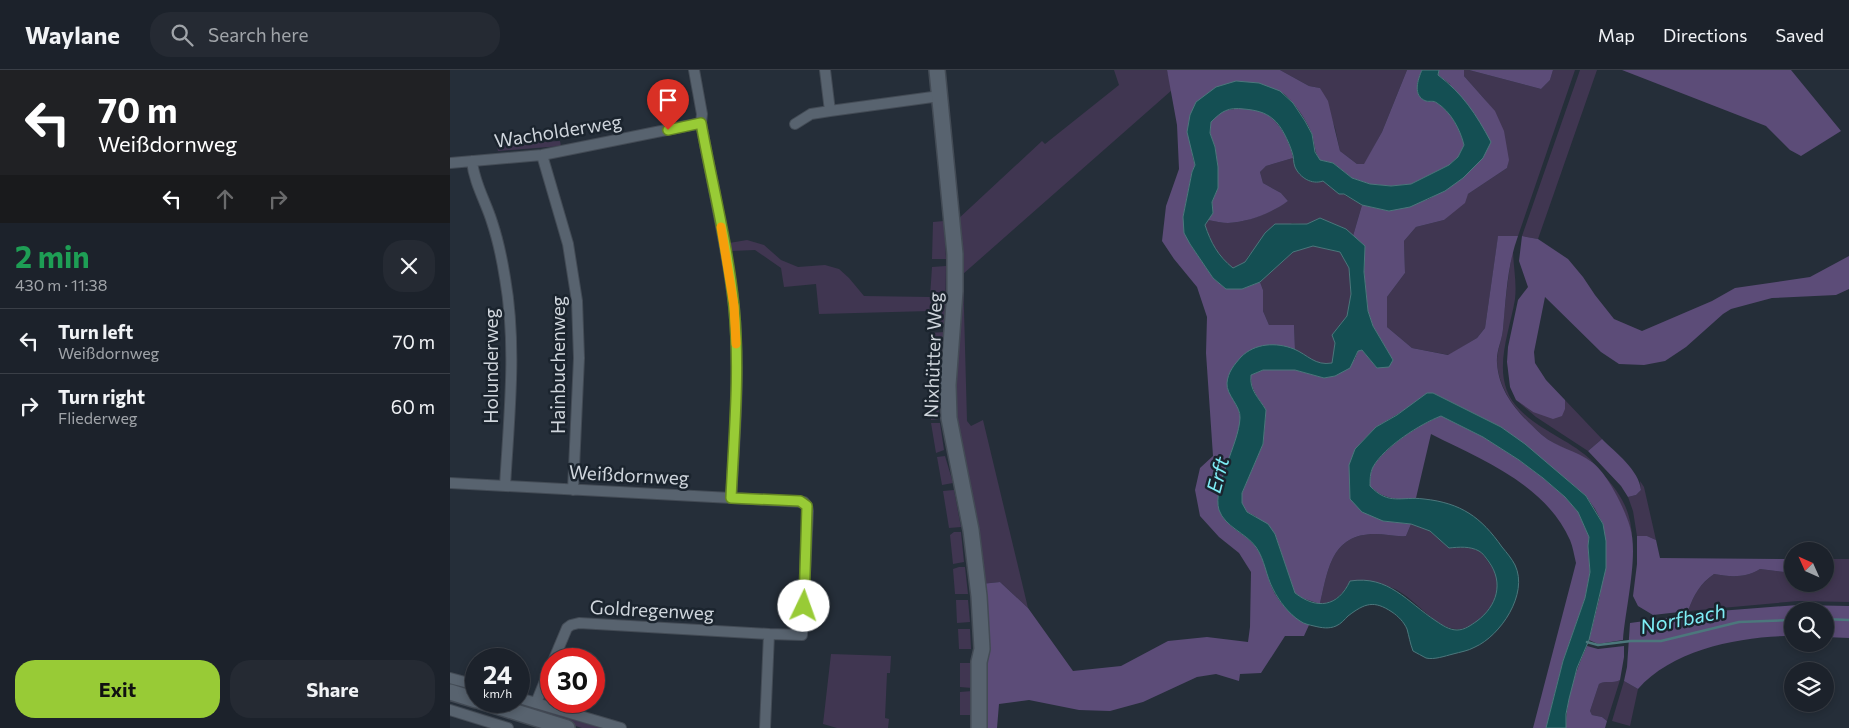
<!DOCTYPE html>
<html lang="en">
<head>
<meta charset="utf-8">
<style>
	:root { --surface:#1c222b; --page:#252a33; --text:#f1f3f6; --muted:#a0a4a9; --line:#3a3f47; --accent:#98cb36 }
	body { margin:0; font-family:Commissioner,sans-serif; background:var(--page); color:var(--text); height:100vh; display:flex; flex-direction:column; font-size:19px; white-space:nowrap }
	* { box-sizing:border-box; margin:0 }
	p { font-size:16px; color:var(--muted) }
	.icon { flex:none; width:28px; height:28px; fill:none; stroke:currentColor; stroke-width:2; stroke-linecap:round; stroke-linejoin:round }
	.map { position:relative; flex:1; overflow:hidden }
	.side { display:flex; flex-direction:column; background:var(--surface); width:450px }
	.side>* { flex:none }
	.guide { background:#202124; color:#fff; overflow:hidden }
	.needle { width:32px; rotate:315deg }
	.buttons { position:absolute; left:1334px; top:472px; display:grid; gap:10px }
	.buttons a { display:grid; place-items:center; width:50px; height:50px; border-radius:50%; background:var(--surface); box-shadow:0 2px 8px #0003,0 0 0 1px var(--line); font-size:25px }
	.speed { position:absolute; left:15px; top:578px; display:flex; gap:10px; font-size:25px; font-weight:700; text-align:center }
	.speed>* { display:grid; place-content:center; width:65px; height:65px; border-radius:50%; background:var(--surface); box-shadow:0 2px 8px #0003,0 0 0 1px var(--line); line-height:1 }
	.speed small { font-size:12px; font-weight:400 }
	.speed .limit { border:8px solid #d22; background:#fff; color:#111 }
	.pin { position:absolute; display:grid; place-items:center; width:42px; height:42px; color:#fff; margin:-51px -21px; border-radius:50% 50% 50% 0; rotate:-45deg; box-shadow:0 0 5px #0007 }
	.pin .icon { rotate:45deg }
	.me { position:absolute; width:55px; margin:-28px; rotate:3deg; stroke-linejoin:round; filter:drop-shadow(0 0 4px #0008) }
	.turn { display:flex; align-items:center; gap:18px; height:105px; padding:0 15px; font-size:22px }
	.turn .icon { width:65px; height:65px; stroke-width:2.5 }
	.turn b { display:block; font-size:35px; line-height:42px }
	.lanes { display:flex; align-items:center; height:48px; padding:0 15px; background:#0003; justify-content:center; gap:25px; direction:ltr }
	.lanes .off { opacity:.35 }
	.round { display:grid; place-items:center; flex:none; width:52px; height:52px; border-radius:20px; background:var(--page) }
	.headline { display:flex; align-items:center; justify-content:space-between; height:85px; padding:0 15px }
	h1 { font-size:30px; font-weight:700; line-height:38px; color:#1e9e55 }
	.action { display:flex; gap:10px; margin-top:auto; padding:10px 15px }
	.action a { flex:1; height:58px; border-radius:20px; background:var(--accent); color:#111; font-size:20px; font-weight:700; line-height:58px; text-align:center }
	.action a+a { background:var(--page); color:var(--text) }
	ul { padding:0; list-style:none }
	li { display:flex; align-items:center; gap:15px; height:65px; padding:0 15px; border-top:1px solid var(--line) }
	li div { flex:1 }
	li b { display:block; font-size:19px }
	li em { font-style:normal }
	header { display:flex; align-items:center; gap:30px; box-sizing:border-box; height:70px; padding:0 25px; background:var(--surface); border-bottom:1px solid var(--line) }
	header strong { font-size:24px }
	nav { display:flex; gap:28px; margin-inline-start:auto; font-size:18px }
	.search { width:350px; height:45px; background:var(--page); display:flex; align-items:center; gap:12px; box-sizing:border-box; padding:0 18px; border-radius:20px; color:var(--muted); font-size:19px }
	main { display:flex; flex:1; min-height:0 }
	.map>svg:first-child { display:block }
	.green { fill:#403651 }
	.forest { fill:#5c4c78 }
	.water { fill:#144f53; stroke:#4c777c }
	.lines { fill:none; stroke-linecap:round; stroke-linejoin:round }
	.stream { stroke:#4c777c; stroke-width:2.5 }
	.minor-casing { stroke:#434b55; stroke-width:12 }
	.secondary-casing { stroke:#434b55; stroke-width:18 }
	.minor { stroke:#58636f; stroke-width:10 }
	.secondary { stroke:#58636f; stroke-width:15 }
	.route-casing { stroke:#638423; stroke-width:12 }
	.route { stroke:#98cb36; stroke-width:9 }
	.slow { stroke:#f59e0b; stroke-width:9 }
	.labels { text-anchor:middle; stroke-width:5; stroke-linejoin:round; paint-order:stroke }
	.street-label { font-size:19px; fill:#cfd5dc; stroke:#1b242e }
	.water-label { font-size:20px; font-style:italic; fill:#7eeef6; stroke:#1b242e }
</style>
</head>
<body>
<header>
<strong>Waylane</strong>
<div class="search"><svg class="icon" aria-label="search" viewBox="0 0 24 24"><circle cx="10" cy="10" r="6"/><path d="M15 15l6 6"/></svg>Search here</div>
<nav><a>Map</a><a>Directions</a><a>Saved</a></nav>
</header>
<main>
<section class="side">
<div class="guide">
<div class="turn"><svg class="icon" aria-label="left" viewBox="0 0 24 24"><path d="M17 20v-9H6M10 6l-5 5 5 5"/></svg><div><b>70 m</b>Weißdornweg</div></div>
<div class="lanes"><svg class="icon" aria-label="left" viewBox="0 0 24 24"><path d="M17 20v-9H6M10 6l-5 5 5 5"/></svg><svg class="icon off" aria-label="ahead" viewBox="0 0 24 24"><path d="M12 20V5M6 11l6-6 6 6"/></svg><svg class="icon off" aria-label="right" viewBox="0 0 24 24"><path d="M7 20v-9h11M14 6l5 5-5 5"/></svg></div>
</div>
<div class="headline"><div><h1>2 min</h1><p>430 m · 11:38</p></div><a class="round"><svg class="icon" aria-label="close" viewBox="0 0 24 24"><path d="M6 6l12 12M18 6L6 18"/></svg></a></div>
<ul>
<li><svg class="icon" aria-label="left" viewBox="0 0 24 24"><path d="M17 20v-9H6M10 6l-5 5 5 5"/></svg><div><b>Turn left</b><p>Weißdornweg</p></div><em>70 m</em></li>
<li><svg class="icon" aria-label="right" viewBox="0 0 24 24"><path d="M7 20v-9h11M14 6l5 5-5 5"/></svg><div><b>Turn right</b><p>Fliederweg</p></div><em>60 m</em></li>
</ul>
<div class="action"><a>Exit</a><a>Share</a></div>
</section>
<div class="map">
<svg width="1399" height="658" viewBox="0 0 1399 658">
	<rect width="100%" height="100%" fill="#252e39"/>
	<path class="green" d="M664,0H717L722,20L513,204L517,351L521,356L533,350L578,538L550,512L531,514L505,347L507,150L592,71L595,74L669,15Z
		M830,0H957L932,62L915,94H907L890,81L885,58L870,18L859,16Z
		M1013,0H1019L1091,19L1100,10L1103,0H1125L1068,166L1048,167L1035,258L1027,268L999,285L962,278L937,257V227L955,203L954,171L966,157L994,150L1018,124L1057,98C1059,91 1057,86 1056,79C1051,41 1037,33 1014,6Z
		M1130,0H1147L1088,169L1072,166Z
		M110,71L111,76L48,81L47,77L50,74Z
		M843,88C846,102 857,117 873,111L880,117L912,135L903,166L896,159L870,148L857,154L842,153L799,185L795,192L783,198C768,186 761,173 755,155L758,150C765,151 772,153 778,153C799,152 821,143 838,131L831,123L813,113L810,102L816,96Z
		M494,151L496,189H482L483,152Z
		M297,170L314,175L331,190L348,197L375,195L389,199L399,208L414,226L480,227L482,197L496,196L495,254L480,255V241L369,244L366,214L334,217L331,198L305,180L281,181L279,173Z
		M863,176L890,182L899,198L901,224L897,246L882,265L885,273L882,293C867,295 857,288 845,280L844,255H819L813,241V220L810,212L843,182Z
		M1063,179C1063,195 1067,212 1065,229C1059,266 1038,310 1071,341C1092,362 1122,371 1143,392C1130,386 1102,374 1092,365C1070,345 1049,323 1047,292C1047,280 1052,270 1053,259C1055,232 1058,205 1063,179Z
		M494,262L491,289L479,291V263Z
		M479,319H488L489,349L481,350Z
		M1066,330L1083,342L1115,339V330L1152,369L1138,381L1086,347Z
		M481,353H490L494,380L486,383Z
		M495,386L503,413L492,415L487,387Z
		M1151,402C1170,423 1181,439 1182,468C1178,445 1165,421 1151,402Z
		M1190,411L1194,417L1206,470L1197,466H1187L1183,441L1178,427L1186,425L1191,420Z
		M504,420L511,457L499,458L493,421Z
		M961,454L980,461L999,478C1009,477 1020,476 1029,481C1033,483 1036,489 1039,493C1053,512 1049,531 1032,547C997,581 975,534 945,519C934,514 913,513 900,511C894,523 885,533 870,534C878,500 881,464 925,464C935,464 946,467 956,466Z
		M504,462H511L514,492L503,494L500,465Z
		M1377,489H1399V532L1348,531L1238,541C1245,523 1249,515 1264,504C1280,507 1297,508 1310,499L1342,503V514H1375V496Z
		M509,497H515L518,524H505L503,499Z
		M506,530H518L520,552L507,553Z
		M508,559H520L521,579H509Z
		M381,584L441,586L440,603H437L435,648L439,649L438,658H387L373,654Z
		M510,593H522V618L510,617Z
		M1170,610L1157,651L1152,647L1142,645L1140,641L1149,614C1156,610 1163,614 1170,610Z
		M1174,611L1188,619L1180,656L1162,651Z
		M522,621L521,645H510V622Z
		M45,631H67L157,658H132Z"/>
	<path class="forest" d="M717,0H830L859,16L870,18L878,31L890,81L907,94H914L932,62L957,0H972C968,9 962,26 976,31C980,32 983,30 987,33C1001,42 1010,59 1014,75L1008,87L999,95L961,114L941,116L920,114L902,108L883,93L870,90C864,82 865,74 862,64C858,52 841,26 829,21C816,15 800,14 786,11L741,76L743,89L745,95L742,102L733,147L740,174L763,208L776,219H792L810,212L813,220V241L819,255H844L845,280L832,276L777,315C781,324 789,336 790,346C792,376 764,407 769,438C773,456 795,463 805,476C815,489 816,504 822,518C829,534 844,548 859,555L854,566H835L811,603L790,604L789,611L766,604L747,607L693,632L660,641L629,640L579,630L549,634L547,658H533L531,514L550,512L578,538L623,601L671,596L718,571L757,567L798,572L800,557L801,502L789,483L769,467L750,446L745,420L750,398L763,386L756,283L757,247L747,217L724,189L712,171L716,136L729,99L727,55Z
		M989,0H1014V6L1045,41L1054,61L1059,90L1057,98L1018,124L1015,133L994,150L966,157L954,171L955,203L937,227V257L962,278L998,285L1027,268L1035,258L1048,166H1068C1057,196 1056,228 1053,259C1052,271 1046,281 1047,293C1049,324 1070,345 1092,365C1106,377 1127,381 1142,392C1157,403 1175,439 1180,457C1189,485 1175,540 1173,570L1148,574L1139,570L1150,526L1153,454L1145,439L1136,426L1122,414L1051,357L983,323L926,357L905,379L933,451L961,454L956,466C946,467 935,464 925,464C881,464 878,500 870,534L852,528L845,523L825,464L805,446L797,442L792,434V423L813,374L816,340C809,328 800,320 801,305L813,300H845L874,308L885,306L905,289L908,281L912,280L927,298L943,290L923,256L918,241L914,202L915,176L903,166L912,135L939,141L979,129L1013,108L1021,99L1000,14L988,5Z
		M1019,0H1103L1100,10L1091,19Z
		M1172,0H1341L1391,61L1351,86L1340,80L1316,56Z
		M791,38C797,39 805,39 811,41C828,49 840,70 843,88L816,96L810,102L813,113L831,123L838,131C822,143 799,152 778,153C772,153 765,151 758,150L763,143L762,132L768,118V97L765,77L760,63L761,52L772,41Z
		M1072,166L1088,169L1118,189L1133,207L1145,225L1164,249L1192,261L1262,231L1285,218L1360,207L1399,186V219L1386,225L1322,228L1281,239L1273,244L1236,277L1215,291L1194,295L1169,294L1151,282L1095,227L1084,282L1085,293L1096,310L1115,330V339L1112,346L1103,349L1083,342L1066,330L1060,317L1057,292L1058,277L1068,230L1078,217L1069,191Z
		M991,346L1033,367L1069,390L1093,408L1115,427L1128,442L1139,467L1138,476L1140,502L1135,528L1113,591L1096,658H1083L1126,493C1124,485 1123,477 1120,470C1095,414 1032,390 981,364L966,428C948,431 933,429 920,416C920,410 920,403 923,397C935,377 970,354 991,346Z
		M1152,369C1166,383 1189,400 1191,420L1186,425L1178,427L1171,416L1138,381Z
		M1187,466H1197L1206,470L1210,488L1342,489V503L1310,499C1297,508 1280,507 1264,504C1250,514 1244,524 1238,541L1203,545L1188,536L1183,526L1187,494Z
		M1348,535L1399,536V568L1375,567V541H1342V566C1292,566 1223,579 1188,619L1174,611L1177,597L1180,553L1269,541Z
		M1137,576L1148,579L1174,576V587L1170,610C1163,614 1156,610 1149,614L1140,641L1142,645L1152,647L1157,651L1155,658H1116C1116,629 1125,602 1137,576Z"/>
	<path class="water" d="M972,0H989L988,5C1013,24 1026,44 1041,72L1033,88L1013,108L995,121L960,137L939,141L912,135L894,124H889L873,111C862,115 850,108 845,97C843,92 844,87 842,82C839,72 831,55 823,49C815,42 805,40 794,39C778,37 772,41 761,52L760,63L765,77L768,97V118L762,132L763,143L755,155C761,173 768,186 783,198L795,192L815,163L825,154H857L870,148L896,159L915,176L914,202L918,241L923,256L943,290L939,297L927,298L912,280L908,281L900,298L885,306L874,308L845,300H813L801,305C799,320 809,328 816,340L813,374L792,423V433L797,442L818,454L825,464L845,523C867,540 888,537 900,511C939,505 957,532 986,551C992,555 999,560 1007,560C1015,560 1021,555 1027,551C1047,536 1054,513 1039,492C1036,488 1033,483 1029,481C1020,476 1009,477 999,478L980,461L961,454L933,451L912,442L900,429L899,395L905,379L926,357L947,345L977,323H983L1051,357L1075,374L1136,426L1153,454L1156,471V498L1139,570L1127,598L1119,629L1116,644V658H1096L1113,591L1135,528L1140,502L1138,476L1139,467L1128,442L1115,427L1093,408L1069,390L1033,367L991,346C970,354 934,377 923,397C920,403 920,410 920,416C939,436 951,426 974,429C1011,433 1031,447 1052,477C1057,483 1062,489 1065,495C1079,524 1050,566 1025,577C1018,581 1010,582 1003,584C995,586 984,590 976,588C972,586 967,583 963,581C960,573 959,566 957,559C954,552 948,546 942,542C924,530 915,533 898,546C895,549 891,554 886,556C879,559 872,558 864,556C860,555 854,554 850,551C839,544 829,531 823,519C816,506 815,490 806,477C796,463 775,457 769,440C762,417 789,374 790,348C791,336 776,325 777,313C778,302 784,295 791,287C805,273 826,272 844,279C858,285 865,296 882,293L885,273L882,265L897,246L901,224L899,198L890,182L863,176L843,182L810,212L792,219H776L763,208L740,174L734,163L733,147L742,102L745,95L737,62L740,45L746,32L766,17L786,11L809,13L830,21L843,33L855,51L862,64L865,82L870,90L883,93L902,108L920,114L941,116L961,114L999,95L1008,87L1014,75C1010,59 1001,42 987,33C983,30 980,32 976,31C962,26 968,9 972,0Z"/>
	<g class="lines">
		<path class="stream" d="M1375,549L1399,550
			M1137,572L1148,575L1181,571H1211L1289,552L1342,550"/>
		<g class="minor-casing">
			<path id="minor" d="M244,0L252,44L251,53C262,114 277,175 284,237C290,301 285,364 281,428
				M380,41L490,26
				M345,54L361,44L380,41L375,0
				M92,85L118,174L127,231L129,288L123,420
				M22,91C24,113 36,132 42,152C48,170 52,189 55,208C67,276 59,347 55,416
				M0,93L92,85L251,53
				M0,413L354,432L357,436L358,441L352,565L319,564L315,658
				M104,589L117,558L121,555L129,553L319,564
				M0,608L26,615
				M69,628L171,658
				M86,633L101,596
				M0,640L58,658"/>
		</g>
		<g class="secondary-casing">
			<path id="secondary" d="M487,0L505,184V221L498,315L499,348L521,460L529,526L532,579L529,592V658
				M0,622L26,630
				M30,631L117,658"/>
		</g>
		<use href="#minor" class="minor"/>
		<use href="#secondary" class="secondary"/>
	</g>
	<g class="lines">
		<g class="route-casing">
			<path id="route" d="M218,60L251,53C262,114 278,175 284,237C290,301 284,364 281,428L350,431L357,436L354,536"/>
		</g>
		<use href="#route" class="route"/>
		<path class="slow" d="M271,157L284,236L286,274"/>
	</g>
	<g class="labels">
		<g class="street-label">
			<text transform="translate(108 61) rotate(-9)" y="7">Wacholderweg</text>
			<text transform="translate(483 285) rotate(-88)" y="7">Nixhütter Weg</text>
			<text transform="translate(108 295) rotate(-90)" y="7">Hainbuchenweg</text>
			<text transform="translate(41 296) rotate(-90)" y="7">Holunderweg</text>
			<text transform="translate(179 405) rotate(3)" y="7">Weißdornweg</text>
			<text transform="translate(202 540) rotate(3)" y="7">Goldregenweg</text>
		</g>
		<g class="water-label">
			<text transform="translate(768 405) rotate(-75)" y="7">Erft</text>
			<text transform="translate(1233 549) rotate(-11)" y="7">Norfbach</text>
		</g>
	</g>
</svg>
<div class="buttons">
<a><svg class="needle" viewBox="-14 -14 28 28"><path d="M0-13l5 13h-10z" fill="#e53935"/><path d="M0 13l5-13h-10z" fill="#a0a4a9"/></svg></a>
<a><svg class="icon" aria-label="search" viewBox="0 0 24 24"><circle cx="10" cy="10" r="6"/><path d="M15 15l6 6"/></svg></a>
<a><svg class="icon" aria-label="layers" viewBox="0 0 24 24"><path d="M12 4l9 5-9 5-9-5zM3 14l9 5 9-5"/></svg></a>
</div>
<div class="speed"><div>24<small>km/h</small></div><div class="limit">30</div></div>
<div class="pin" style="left:218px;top:60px;background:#d93025"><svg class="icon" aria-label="arrive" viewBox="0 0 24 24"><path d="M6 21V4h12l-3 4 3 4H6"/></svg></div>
<svg class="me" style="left:354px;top:536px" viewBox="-20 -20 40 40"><circle r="19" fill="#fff"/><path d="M0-13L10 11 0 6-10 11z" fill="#98cb36"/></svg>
</div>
</main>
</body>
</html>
